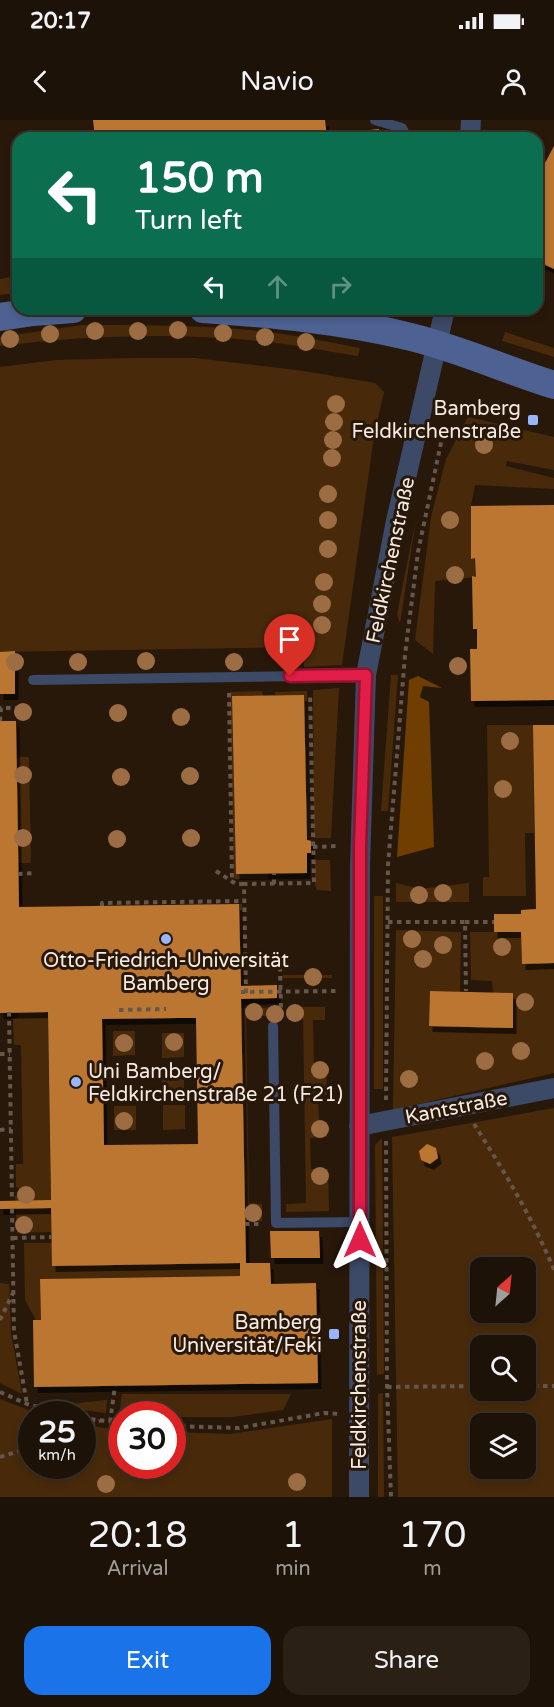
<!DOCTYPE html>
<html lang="en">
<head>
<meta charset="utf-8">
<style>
	:root { --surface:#1d1208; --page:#2a2016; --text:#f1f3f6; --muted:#a09e9c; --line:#3b3229; --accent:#1a73e8 }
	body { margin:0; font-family:"Varela Round",sans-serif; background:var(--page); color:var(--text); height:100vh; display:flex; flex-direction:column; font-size:22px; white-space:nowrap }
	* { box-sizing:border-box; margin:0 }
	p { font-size:20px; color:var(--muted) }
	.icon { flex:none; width:33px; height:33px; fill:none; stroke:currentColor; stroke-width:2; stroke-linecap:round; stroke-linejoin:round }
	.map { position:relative; height:1377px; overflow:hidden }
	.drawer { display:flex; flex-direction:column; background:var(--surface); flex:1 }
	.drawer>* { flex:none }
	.banner { position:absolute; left:12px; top:12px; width:531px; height:183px; border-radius:18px; box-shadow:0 3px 9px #0003,0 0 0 2px var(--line); background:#0b6e4f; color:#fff; overflow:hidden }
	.needle { width:39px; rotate:27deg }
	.fabs { position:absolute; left:470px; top:1137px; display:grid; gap:12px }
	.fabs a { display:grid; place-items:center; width:66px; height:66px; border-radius:12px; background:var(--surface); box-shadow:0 3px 9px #0003,0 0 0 2px var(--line); font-size:30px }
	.speed { position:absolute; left:18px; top:1281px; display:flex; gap:12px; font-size:30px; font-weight:700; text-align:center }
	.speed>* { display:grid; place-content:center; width:78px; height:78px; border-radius:50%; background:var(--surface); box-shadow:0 3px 9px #0003,0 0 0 2px var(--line); line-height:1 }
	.speed small { font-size:15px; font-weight:400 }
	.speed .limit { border:9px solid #d22; background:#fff; color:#111 }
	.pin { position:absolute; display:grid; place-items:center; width:51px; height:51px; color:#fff; margin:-62px -26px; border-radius:50% 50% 50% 0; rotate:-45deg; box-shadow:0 0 6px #0007 }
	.pin .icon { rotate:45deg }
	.me { position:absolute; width:66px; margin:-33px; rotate:0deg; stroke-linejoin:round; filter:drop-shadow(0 0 4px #0008) }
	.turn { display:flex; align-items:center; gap:21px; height:126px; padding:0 24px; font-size:27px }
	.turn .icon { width:78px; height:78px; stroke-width:2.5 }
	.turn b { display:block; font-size:42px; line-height:51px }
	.lanes { display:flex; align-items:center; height:57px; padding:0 24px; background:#0003; justify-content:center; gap:30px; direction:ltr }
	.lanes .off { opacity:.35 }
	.eta { display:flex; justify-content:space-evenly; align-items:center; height:102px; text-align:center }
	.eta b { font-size:36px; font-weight:600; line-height:42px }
	.primary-button { display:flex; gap:12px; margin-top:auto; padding:12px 24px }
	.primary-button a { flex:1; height:69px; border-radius:18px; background:var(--accent); color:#fff; font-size:24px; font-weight:600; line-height:69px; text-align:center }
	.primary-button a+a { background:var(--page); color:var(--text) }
	.status { display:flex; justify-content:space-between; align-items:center; height:42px; padding:0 30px; background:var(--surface); direction:ltr }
	.status svg { height:16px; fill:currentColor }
	header { display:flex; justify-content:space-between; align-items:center; height:78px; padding:0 24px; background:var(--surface); font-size:27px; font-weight:600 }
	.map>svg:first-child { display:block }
	.green { fill:#482a0b; fill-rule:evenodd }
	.forest { fill:#703e00 }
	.building { fill:#bb7630; fill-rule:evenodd; filter:url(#shadow) }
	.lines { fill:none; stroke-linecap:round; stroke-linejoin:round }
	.path { stroke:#65574b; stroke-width:4; stroke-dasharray:4.5 4.5; stroke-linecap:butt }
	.lane { stroke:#3c4967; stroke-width:10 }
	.street { stroke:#3c4967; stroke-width:20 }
	.secondary { stroke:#4d6292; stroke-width:28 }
	.tree { fill:#9c6d42 }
	.route-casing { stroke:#92132f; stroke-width:15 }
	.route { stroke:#e11d48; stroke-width:10 }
	.poi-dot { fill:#97b6fd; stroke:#27180a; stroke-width:2 }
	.labels { text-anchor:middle; stroke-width:6; stroke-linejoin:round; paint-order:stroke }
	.poi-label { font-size:20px; fill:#f6ebe2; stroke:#27180a; text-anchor:end }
	.street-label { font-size:20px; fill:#f6ebe2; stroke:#27180a }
</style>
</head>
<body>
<div class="status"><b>20:17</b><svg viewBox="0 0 49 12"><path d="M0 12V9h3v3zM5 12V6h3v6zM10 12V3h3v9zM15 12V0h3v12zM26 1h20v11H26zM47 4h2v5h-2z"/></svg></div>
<header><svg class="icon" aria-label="back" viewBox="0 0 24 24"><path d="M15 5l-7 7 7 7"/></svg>Navio<svg class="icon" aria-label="person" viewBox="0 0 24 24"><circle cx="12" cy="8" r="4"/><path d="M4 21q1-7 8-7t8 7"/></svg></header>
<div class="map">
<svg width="554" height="1377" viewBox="0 0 554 1377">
	<defs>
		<filter id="shadow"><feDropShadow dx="3.5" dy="6" stdDeviation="0" flood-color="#0009"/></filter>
	</defs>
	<rect width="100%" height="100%" fill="#27180a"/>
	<path class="green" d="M18,156V173L0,175V159Z
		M82,205C134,205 186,205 238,209C279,212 320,220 360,228L358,236C331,232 303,226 276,223C185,212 91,215 0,226V217Z
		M505,212L554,228V237L502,221Z
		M134,238H195L297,250L375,263L384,272L374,316L342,545L304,547L303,527L0,532V247L56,240Z
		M468,297L554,317V350L507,341L506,346L554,358V369L475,365L471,386V438H475L476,457L435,461L433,534L415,520L431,397L446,339Z
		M416,399L400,504L397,494Z
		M391,555H398L388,691H381Z
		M339,568L331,718H314L313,570Z
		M262,571L263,576H232L236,753H268V759H234L230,572Z
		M307,571L310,721L307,720L304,575H275V572Z
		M487,605H533L534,713H525L526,776H483V757H489Z
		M16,637H29L31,743H18Z
		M315,740H330L331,771L317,770L315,765Z
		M396,763L420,769L469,763V782H396Z
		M374,776H383V969H374Z
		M239,784H242L243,861L241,862Z
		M396,810L461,812L460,872L430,871L429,906L512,908L513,873H493L492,861L471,860L470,812H521L522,843H554V953L393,990Z
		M283,855H332V858H282Z
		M279,887V896H246L249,1083L262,1084V1101H245L241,888Z
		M288,887H325V900H313L314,943H326L327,975H318L319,1002H327V1017L310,1018L311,1049H328L329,1091L286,1092V1084L306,1083L303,896L288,895Z
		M19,892H48L51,1112L17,1113L15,1076L20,1074L19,1068L16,1067V1044H23L21,925H14L13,898L19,897Z
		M113,911H135V935L113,936Z
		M162,913H184V937L162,938Z
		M162,951H184V975L162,976Z
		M163,985H185V1009L163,1010Z
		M114,986H136V1010H114Z
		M554,988V1377H398L392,1017ZM480,1148H525V1192H480ZM480,1226H525V1270H480ZM480,1304H525V1348H480Z
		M382,1018L384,1254L377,1255L375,1025Z
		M24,1123H52V1146L240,1143V1156L40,1159L41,1200H36L25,1180Z
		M0,1163L9,1164L11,1213L22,1274L0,1263Z
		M383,1273L384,1377H378V1274Z
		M122,1274H291L283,1290L232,1297H173L172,1294H119Z
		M0,1279L39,1294H32V1346H82L83,1305L121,1310L122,1346H172L173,1312L230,1314L332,1299V1377H0Z
		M107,1280L106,1293L50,1286Z"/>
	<path class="forest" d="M418,556L442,568L423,566L420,577L429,582L434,727L397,737L409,560Z"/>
	<path class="building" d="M93,0H325L327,18H95Z
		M379,9V18H355L360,11Z
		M554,26V149L537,141V58Z
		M554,385V580L471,581L470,529H477V509H473L472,456L476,457L475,438L471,439V386Z
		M15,531V574H0V532Z
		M304,575L307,720L311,721V733H307V753L236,754L232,576Z
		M0,601H16L19,787L239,784L241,866L277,865V878L241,879L246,1143H270L271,1164L316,1163L318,1263L34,1267L33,1200H41L40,1159L240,1156V1143L52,1146L51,1088L0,1089V1081L51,1080L48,892L0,893ZM177,898H196L198,1024L104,1025L102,899Z
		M533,605H554V843L522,844L521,812H494V794H521V790L536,789Z
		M430,871L513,873V908L429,906Z
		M427,1024L436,1028L438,1038L430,1044L421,1040L419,1031Z
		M270,1111H319L320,1138H271Z"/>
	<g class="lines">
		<path class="path" d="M229,573L232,762
			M0,601L1,588H33
			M313,727L338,726
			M216,751L236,764H244
			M18,754L36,753
			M274,764V753
			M102,786V783L244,781
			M388,802H465L466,871
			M465,802H494
			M280,847L281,890
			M241,872L339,871
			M246,873L244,764L314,763L310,573
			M119,890L166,889
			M9,892L12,1081
			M0,934H10
			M386,980L388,745L405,535L418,432L442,318L439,315
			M474,1004C504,1051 533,1099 554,1150
			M0,1010L11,1009
			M386,1021L387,1267L391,1377
			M12,1089L14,1211L27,1284
			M245,1104H259
			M13,1118L51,1117
			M0,1200L13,1173
			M525,1266H554
			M387,1267L480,1266
			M0,1272L27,1284L62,1294
			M82,1298L122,1303
			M110,1302L115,1266
			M172,1306L239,1308L324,1293L339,1294
			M82,1308L100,1301
			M0,1337L32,1327"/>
		<path class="lane" d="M375,0L402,8L407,18
			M33,560L366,555
			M273,906L276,1103L360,1102"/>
		<path class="street" d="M470,18L471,0
			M359,1006L554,968
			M359,1377L360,746L366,555L396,401L445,189"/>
		<path class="secondary" d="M203,189C273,194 343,200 411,217C460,229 506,250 554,265
			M0,197L33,192L73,189"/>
	</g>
	<g class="tree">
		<circle cx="178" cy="210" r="9"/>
		<circle cx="95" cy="211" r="9"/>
		<circle cx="138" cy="211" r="9"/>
		<circle cx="223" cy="213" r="9"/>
		<circle cx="50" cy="214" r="9"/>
		<circle cx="265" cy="217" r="9"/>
		<circle cx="10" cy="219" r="9"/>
		<circle cx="306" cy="222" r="9"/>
		<circle cx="336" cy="284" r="9"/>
		<circle cx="334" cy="302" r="9"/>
		<circle cx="333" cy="320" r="9"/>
		<circle cx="484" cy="325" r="9"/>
		<circle cx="332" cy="338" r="9"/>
		<circle cx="328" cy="374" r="9"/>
		<circle cx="328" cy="400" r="9"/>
		<circle cx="450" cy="400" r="9"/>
		<circle cx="328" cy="429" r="9"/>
		<circle cx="455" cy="455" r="9"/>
		<circle cx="324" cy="462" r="9"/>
		<circle cx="322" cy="484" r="9"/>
		<circle cx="322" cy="505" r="9"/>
		<circle cx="146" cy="541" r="9"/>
		<circle cx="15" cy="542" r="9"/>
		<circle cx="78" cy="542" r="9"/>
		<circle cx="234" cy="542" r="9"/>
		<circle cx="458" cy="546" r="9"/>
		<circle cx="23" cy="592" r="9"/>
		<circle cx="118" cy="593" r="9"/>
		<circle cx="181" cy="597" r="9"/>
		<circle cx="510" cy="621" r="9"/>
		<circle cx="23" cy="655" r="9"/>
		<circle cx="190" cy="656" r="9"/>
		<circle cx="121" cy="657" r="9"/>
		<circle cx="503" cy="669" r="9"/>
		<circle cx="23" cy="718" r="9"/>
		<circle cx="191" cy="718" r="9"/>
		<circle cx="117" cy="719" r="9"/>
		<circle cx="443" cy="773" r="9"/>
		<circle cx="419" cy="775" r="9"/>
		<circle cx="412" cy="819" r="9"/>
		<circle cx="443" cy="825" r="9"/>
		<circle cx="502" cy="827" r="9"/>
		<circle cx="423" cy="839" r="9"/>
		<circle cx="313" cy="857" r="9"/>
		<circle cx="525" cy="882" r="9"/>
		<circle cx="254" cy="892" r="9"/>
		<circle cx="295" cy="893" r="9"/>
		<circle cx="275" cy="894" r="9"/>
		<circle cx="174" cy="922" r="9"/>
		<circle cx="124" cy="923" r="9"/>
		<circle cx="521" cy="931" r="9"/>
		<circle cx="485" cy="941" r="9"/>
		<circle cx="320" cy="950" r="9"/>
		<circle cx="409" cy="959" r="9"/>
		<circle cx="124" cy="1001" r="9"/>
		<circle cx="320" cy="1009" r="9"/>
		<circle cx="320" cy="1056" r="9"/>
		<circle cx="26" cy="1075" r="9"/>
		<circle cx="253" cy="1093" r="9"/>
		<circle cx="24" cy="1105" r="9"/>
		<circle cx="297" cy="1362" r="9"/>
		<circle cx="106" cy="1364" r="9"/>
	</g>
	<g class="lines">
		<g class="route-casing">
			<path id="route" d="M290,556L366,555L360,726V1120"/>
		</g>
		<use href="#route" class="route"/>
	</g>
	<g class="poi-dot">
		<rect x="527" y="294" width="12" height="12" rx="3"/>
		<circle cx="166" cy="819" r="6"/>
		<circle cx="76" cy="962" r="6"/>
		<rect x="328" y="1208" width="12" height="12" rx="3"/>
	</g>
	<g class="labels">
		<g class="poi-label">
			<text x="521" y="295">Bamberg<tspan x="521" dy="23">Feldkirchenstraße</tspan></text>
			<text x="166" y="847" text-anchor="middle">Otto-Friedrich-Universität<tspan x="166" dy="23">Bamberg</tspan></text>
			<text x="88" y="958" text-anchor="start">Uni Bamberg/<tspan x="88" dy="23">Feldkirchenstraße 21 (F21)</tspan></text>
			<text x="322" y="1209">Bamberg<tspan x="322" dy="23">Universität/Feki</tspan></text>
		</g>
		<g class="street-label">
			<text transform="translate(390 440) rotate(-78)" y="7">Feldkirchenstraße</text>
			<text transform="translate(456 987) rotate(-11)" y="7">Kantstraße</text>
			<text transform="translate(359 1265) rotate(-90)" y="7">Feldkirchenstraße</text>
		</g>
	</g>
</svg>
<div class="fabs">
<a><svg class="needle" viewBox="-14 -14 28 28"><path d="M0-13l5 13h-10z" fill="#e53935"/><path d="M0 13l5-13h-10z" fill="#a09e9c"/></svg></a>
<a><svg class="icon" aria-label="search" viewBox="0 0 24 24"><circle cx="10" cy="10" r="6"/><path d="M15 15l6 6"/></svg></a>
<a><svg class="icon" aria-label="layers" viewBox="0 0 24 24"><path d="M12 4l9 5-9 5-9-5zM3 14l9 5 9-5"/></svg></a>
</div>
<div class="speed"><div>25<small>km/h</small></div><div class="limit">30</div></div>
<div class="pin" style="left:290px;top:556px;background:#d93025"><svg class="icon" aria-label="arrive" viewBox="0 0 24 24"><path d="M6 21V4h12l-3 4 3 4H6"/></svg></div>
<svg class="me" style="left:360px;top:1120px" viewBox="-20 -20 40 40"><path d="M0-17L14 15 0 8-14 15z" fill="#e11d48" stroke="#fff" stroke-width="4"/></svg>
<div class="banner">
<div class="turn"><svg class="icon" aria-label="left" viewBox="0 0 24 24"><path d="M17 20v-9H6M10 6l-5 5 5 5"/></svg><div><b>150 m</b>Turn left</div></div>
<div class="lanes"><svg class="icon" aria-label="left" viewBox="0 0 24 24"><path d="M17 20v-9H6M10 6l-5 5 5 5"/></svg><svg class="icon off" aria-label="ahead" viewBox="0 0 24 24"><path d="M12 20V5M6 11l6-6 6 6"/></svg><svg class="icon off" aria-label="right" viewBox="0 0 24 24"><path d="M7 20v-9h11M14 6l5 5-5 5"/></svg></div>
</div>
</div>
<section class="drawer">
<div class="eta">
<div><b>20:18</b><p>Arrival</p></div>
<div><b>1</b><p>min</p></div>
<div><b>170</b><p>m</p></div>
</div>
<div class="primary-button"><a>Exit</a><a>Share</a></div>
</section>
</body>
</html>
